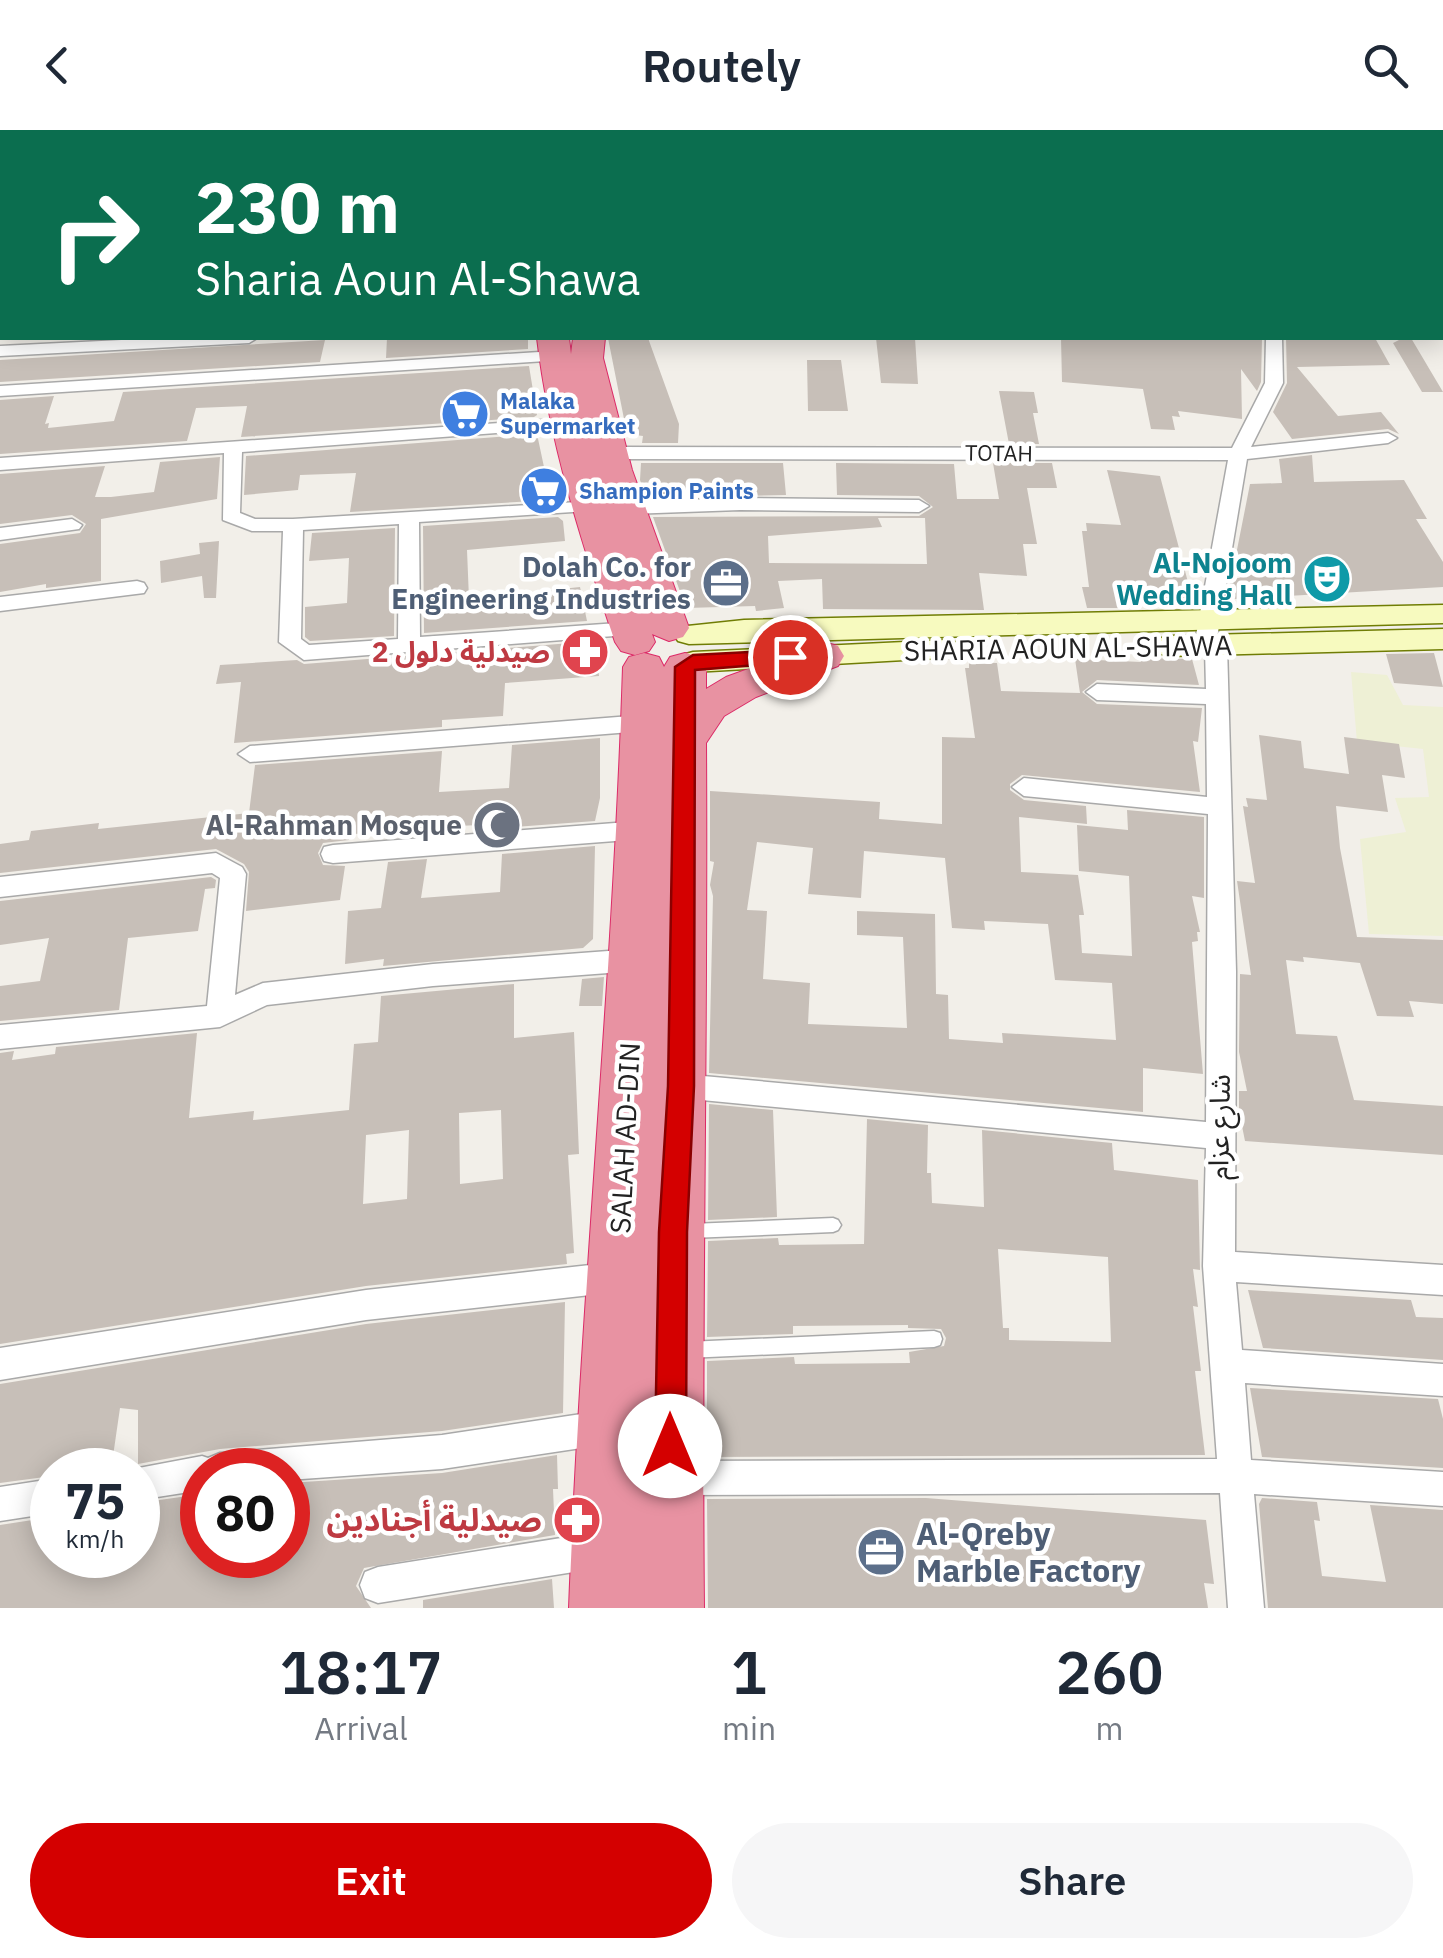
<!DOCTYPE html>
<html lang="en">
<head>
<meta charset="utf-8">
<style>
	:root { --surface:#fff; --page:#f6f6f7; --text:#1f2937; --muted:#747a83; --accent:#d40000 }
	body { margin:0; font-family:"IBM Plex Sans","Noto Sans Arabic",sans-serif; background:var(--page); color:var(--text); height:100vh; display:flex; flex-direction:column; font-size:38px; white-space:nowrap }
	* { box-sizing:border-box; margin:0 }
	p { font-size:32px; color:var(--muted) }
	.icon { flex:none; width:55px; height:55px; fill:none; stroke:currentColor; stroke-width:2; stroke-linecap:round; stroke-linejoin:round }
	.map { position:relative; height:1478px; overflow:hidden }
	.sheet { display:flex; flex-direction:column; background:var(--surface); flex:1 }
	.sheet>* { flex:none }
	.top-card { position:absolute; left:0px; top:0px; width:1445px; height:210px; box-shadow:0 5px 25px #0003; background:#0b6e4f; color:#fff; overflow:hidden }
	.speed { position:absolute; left:30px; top:1318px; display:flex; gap:20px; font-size:50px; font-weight:700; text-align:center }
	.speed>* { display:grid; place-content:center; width:130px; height:130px; border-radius:50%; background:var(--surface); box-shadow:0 5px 25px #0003; line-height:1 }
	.speed small { font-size:25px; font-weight:400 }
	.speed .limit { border:15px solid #d22; background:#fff; color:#111 }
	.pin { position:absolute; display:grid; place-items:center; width:85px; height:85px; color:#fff; margin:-42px; border:5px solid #fff; border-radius:50%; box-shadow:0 2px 10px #0007 }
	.me { position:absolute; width:110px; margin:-55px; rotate:0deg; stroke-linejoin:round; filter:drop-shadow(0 0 8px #0008) }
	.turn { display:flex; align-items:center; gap:35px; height:210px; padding:0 30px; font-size:45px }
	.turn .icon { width:130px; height:130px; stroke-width:2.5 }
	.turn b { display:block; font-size:70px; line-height:85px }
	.eta { display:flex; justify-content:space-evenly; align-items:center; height:170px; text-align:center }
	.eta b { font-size:60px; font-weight:600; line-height:70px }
	.cta { display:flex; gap:20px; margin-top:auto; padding:20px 30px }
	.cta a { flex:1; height:115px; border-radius:60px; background:var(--accent); color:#fff; font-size:40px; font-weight:600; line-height:115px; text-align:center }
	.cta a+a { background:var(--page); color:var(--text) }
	header { display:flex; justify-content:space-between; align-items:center; height:130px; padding:0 30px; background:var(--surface); font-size:45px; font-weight:600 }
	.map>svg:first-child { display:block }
	.farmland { fill:#eef0d5 }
	.building { fill:#c7bfb8; fill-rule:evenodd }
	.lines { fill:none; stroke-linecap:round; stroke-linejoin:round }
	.lane-casing { stroke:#a9a9a9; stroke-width:3 }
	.street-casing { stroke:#a9a9a9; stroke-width:3 }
	.secondary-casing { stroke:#707d05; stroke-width:3 }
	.highway-casing { stroke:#dc2a67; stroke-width:2 }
	.lane { fill:#fff; fill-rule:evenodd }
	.street { fill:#fff; fill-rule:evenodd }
	.secondary { fill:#f7fabf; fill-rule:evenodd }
	.highway { fill:#e892a2; fill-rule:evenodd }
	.route { fill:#d40000; stroke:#8a0000; stroke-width:2.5 }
	.labels { text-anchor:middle; stroke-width:9; stroke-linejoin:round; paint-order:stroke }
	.far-shop-label { font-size:22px; font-weight:bold; fill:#366cbe; stroke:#fff; text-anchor:start }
	.far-street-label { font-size:22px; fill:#222; stroke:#fff }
	.culture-label { font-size:28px; font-weight:bold; fill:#0d838f; stroke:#fff; text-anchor:end }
	.service-label { font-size:28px; font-weight:bold; fill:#4e5e75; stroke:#fff; text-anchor:end }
	.street-label { font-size:28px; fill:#222; stroke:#fff }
	.health-label { font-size:28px; font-weight:bold; fill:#be3a42; stroke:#fff; text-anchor:end }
	.worship-label { font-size:28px; font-weight:bold; fill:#5b616d; stroke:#fff; text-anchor:end }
	.near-health-label { font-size:32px; font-weight:bold; fill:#be3a42; stroke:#fff; text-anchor:end }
	.near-service-label { font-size:32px; font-weight:bold; fill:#4e5e75; stroke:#fff; text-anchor:start }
</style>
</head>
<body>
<header><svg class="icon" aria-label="back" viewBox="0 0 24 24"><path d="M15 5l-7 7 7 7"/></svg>Routely<svg class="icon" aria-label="search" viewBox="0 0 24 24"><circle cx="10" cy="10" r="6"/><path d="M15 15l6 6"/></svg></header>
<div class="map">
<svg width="1443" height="1478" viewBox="0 0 1443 1478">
	<rect width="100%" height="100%" fill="#f2efe9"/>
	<path class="farmland" d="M1351,542L1387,545L1403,575L1443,577V806L1369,804L1360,709L1406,702L1395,668L1429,667L1423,619L1357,612Z"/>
	<path class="building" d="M387,208H528V219L386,228Z
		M608,208H648L679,294L678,313H642L643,306L627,304Z
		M876,208H915L918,254L881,253Z
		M1061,208H1262L1261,252L1257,261L1241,239L1242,289L1178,281L1180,287L1172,286L1175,300L1151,299L1143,259L1062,252Z
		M1286,208H1375L1390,235L1297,237L1338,286L1381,282L1399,304L1388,299L1292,309L1273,282L1287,253Z
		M1403,208H1411L1443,262H1422L1393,213Z
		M325,210L320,232L0,252V230Z
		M807,230H841L848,281H808Z
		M529,236L537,285L534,287L241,307L247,276L196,278L187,311L0,324V270L54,266L45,294L49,293L48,298L114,291L123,262Z
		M999,261L1034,262L1038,283H1033L1039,314H1009Z
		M537,304L551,370L350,382L356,343L300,345L298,360L244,365L246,326Z
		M1312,325L1314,352L1404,350L1427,389H1416L1443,432V457L1234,469L1229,457L1231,448H1240L1234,435L1250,354L1282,353L1279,329Z
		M220,327L217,369L101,389V451L46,458V454L0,462V414L80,403L86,394L72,385L0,394V344L105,336L95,367H111L154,362L160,332Z
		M641,333H783L786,365L646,368L640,350Z
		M836,333L954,334L957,369H999L993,333H1052L1057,358H1027L1037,414H1023L1027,446L979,443L984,480L823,479L822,449L778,451L784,478L756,481L755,476L686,478L653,387L919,386L933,377L919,366L837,365ZM878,388H925L927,434L769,433L768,406L882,397Z
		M1107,340L1160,346L1194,475L1133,472L1134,478H1087L1082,457H1089L1082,401H1087L1086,393L1121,395Z
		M558,387L563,391L565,411L467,420L469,469L580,457L587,491L424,503L423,396Z
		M395,398L394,506L310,511L305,507V477L347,473L349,428L309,431L312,403Z
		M219,411L216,468H204L202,446L161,453L160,431L200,424L199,413Z
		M596,511L599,546L505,553L503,586L442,590V597L234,613L241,552L216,554L220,535L297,530L304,534Z
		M1434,523L1443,557L1394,553L1386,524Z
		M1140,528L1192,529L1199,555L1097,550L1082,562L1097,574L1202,578L1198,612L1193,611L1200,662L1022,645L1010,654V660L1024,670L1086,676L1087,694L1019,687L1021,742L1078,745L1084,785H1079L1082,823L1132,826L1129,746L1079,741L1077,695L1128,700L1127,680L1204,687V768L1192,766L1200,802H1197L1198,811L1192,812L1203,944L1143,938V982L709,943L713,766L710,755L714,732L710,731V661L880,672L879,689L942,694V607L975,608L965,538H969V532L997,533L1001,561L1080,563L1075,529L1141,532ZM757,712L813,718L808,764L861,768L864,721L945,728L952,798L985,800L984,791L1048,794L1055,850L1112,853L1116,910L1002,903L1003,913L949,909L948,865L936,864L935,784L857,781V805L903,807L907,898L808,894L810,853L763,849L767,781L747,780Z
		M1259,605L1301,611L1304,638L1349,644L1344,607L1399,614L1405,648L1382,645L1388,682L1336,676L1340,718L1357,807L1443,810V874L1409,871L1414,887L1377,886L1360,833L1303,827L1304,832L1286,830L1296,904L1337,906L1354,970L1443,976V1025L1245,1011L1239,981V961H1247L1239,922L1240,844L1251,845L1237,751L1255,753L1243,676L1248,677L1246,668L1267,670Z
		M600,608V668L595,691L503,698V694L434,697L433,703L393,707V703L350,704L349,710L323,713L318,723L323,735L345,736L340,770L246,781L249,742L244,734L216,719L0,743V714L29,710L31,701L99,693L98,699L249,683L255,635L442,621L439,662L509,658L512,615Z
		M595,716L593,809L583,818L383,836L384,829L345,834L348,781L381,778L388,732L427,729L421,768L500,762L502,724Z
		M211,747L216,750L215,758L205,759L198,801L128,808L119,880L0,891V856L40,851L49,808L0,815V771Z
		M604,847L602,876H579L582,849Z
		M514,854V908L574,902L579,1024L568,1025L574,1123L566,1124L567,1134L366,1156L0,1214V923L14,921L12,930L55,924L56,917L197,903L189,988L254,981L253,990L349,980L354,914L378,912L381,866ZM501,980L503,1049L460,1054L459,983ZM409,1000L407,1069L363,1074L366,1005Z
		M709,974L773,980L777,1087L708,1090Z
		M867,989L928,995L927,1043H931L932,1073L984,1077L982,1000L1112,1013L1114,1040L1198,1050L1200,1140L1193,1139L1198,1177L1193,1176L1201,1241H1195L1205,1325L707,1327V1231L794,1227L795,1234L910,1233L909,1222L944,1216L946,1208L941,1199L908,1198V1195L793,1196V1204L707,1207L708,1111L778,1108L779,1115L864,1114ZM998,1119L1108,1127L1111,1212L1009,1210V1198H1003Z
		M1248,1160L1411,1170L1416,1187L1443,1188V1230L1263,1218Z
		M565,1172L563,1283L442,1301L220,1319L138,1334V1280L120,1278L111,1340H52V1346L0,1353V1254L366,1194Z
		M1250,1258L1438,1269L1443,1289V1338L1262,1327Z
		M557,1325L558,1359H553L555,1405L364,1438L356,1456L371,1478H0V1395L52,1387V1425H138V1373L202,1364V1425H288V1353L442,1343Z
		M926,1368L1206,1390L1214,1454L1204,1453L1208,1478H708L707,1369Z
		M1262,1368L1317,1372L1320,1391L1314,1390L1322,1446L1386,1452L1370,1375L1443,1380V1478H1268L1259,1374Z
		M552,1449L554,1478H423V1470Z"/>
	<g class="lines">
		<g class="lane-casing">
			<path id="lane" d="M833,1088L838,1090L841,1095L838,1100L833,1102L691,1108L686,1106L683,1101L686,1096L691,1094Z
				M934,1201L940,1203L942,1209L940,1215L934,1217L687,1228L681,1226L679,1220L681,1214L687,1212Z"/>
		</g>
		<g class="street-casing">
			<path id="street" d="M37,0H75L76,1L39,2Z
				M287,0H335L337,2H289Z
				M1283,0H1297V2H1284Z
				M0,6H2V14H0Z
				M0,114L2,115V124H0Z
				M162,208H257L249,213L0,226V216Z
				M1266,208H1282L1283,253L1251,317L1388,303L1397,308L1388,313L1247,329L1217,508L1227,515L1236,841L1235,1122L1443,1135V1165L1236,1152L1242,1220L1443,1234V1266L1245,1253L1251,1330L1443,1342V1376L1254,1364L1264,1478H1228L1220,1363L670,1365L658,1360L653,1348L658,1336L670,1331L1217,1329L1203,1136L1206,1018L681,968L671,965L667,956L671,947L681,944L1206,992L1208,684L1024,666L1012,657L1024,648L1207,667L1206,574L1097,570L1086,562L1097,554L1206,559L1205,518L1195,511L1228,330L610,329L601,323L610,317L1232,318L1265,253Z
				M555,221L564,226L561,230L0,266V256Z
				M571,288L577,289V297L242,322L240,383L255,389H293L595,371L598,375L588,381L419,392L420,507L632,492L643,499L640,504L304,530L279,512L283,401H252L223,390L224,323L0,340V328ZM399,394L398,509L309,515L301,509L303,400Z
				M740,368L919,370L929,376L919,382L740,380L629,384L619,378L629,372Z
				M72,389L82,395L79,399L0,410V398Z
				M137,451L144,453L147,458L144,463L0,481V467Z
				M643,585L654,593L643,601L250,632L238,624L250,616Z
				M641,691L650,694L653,700L650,706L641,709L333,733L324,731L321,724L324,717L333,715Z
				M216,723L242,737L246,744L235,865L263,853L433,834L635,819L644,822L648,830L644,838L635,841L433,856L267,875L220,897L0,919V895L207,876L220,748L212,743L0,767V747Z
				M617,1132L628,1136L633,1147L628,1158L617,1162L366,1190L0,1250V1218L366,1160Z
				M608,1280L620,1285L625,1297L620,1309L608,1314L442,1339L288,1350V1340H202V1360L138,1370V1340H128L202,1326L208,1328L220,1323L442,1305Z
				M52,1349V1383L0,1391V1357Z
				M605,1401L618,1406L623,1419L618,1432L605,1437L378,1473L365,1468L360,1455L365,1442L378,1437Z"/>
		</g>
		<g class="secondary-casing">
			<path id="secondary" d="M1443,475V493L689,514L678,511L674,504L678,497L744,490Z
				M1443,499V519L1169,526L1158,523L1154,516L1158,509L1169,506Z
				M947,510L958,513L962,520L958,527L693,542L682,539L678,532L682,525L693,522Z"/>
		</g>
		<g class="highway-casing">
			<path id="highway" d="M537,208H569L571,224L573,208H605L603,228L632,340L689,498L683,507L669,511L652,504L655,512L649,521L635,525L621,521L615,512C582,413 549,312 537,208Z
				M823,512L838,516L844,526L838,536L756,567L724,586L706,613C708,901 701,1190 704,1478H569C581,1164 613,851 623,537L629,527L644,523L659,527L664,537L670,527L685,523L700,527L706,537V559L726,547Z"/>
		</g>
		<use href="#lane" class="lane"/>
		<use href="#street" class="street"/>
		<use href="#secondary" class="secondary"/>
		<use href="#highway" class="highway"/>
	</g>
	<path class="route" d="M790,520L800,527L797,532L695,540L694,956L687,1102L686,1316L681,1327L670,1332L659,1327L655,1316L659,1102L668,956L675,537L693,525Z"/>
	<defs>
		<g id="supermarket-disc" transform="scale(2.5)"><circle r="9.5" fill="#3f7fe0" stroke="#fff"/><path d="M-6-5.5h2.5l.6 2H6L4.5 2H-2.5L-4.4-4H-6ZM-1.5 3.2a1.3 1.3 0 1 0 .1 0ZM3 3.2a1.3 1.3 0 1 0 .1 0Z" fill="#fff"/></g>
		<g id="theatre-disc" transform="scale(2.5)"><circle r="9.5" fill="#0f9aa8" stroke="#fff"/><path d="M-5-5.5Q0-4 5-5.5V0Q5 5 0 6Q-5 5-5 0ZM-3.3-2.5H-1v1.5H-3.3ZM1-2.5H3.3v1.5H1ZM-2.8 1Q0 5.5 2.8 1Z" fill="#fff"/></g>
		<g id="office-disc" transform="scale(2.5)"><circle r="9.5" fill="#5c6f8a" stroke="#fff"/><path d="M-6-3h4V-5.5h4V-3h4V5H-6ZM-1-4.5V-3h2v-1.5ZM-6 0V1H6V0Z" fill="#fff"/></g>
		<g id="pharmacy-disc" transform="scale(2.5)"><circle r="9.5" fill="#e0444e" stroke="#fff"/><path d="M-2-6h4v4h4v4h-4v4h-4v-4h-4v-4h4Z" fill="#fff"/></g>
		<g id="mosque-disc" transform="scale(2.5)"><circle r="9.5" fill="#6b7280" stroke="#fff"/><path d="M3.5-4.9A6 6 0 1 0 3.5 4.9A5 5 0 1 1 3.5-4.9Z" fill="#fff"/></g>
	</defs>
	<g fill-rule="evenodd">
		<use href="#supermarket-disc" x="465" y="284"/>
		<use href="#supermarket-disc" x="544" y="361"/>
		<use href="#theatre-disc" x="1327" y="449"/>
		<use href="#office-disc" x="726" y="453"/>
		<use href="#pharmacy-disc" x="585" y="522"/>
		<use href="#mosque-disc" x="497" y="695"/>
		<use href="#pharmacy-disc" x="577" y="1390"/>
		<use href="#office-disc" x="881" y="1422"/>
	</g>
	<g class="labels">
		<g class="far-shop-label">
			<text x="500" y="279">Malaka<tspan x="500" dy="25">Supermarket</tspan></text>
			<text x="579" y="369">Shampion Paints</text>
		</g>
		<g class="far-street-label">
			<text transform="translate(999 323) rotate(1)" y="8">TOTAH</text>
		</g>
		<g class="culture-label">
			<text x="1292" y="443">Al-Nojoom<tspan x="1292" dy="32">Wedding Hall</tspan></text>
		</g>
		<g class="service-label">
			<text x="691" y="447">Dolah Co. for<tspan x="691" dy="32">Engineering Industries</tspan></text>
		</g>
		<g class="street-label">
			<text transform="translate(1068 518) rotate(-1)" y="10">SHARIA AOUN AL-SHAWA</text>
			<text transform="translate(1219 997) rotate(-89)" y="10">شارع عزام</text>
			<text transform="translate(625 1008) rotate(-87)" y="10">SALAH AD-DIN</text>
		</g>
		<g class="health-label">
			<text x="550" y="532">صيدلية دلول 2</text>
		</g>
		<g class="worship-label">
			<text x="462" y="705">Al-Rahman Mosque</text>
		</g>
		<g class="near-health-label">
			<text x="542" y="1401">صيدلية أجنادين</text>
		</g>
		<g class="near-service-label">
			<text x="916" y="1415">Al-Qreby<tspan x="916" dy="37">Marble Factory</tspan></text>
		</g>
	</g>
</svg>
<div class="speed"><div>75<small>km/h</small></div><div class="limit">80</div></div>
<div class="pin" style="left:790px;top:527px;background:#d93025"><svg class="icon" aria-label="arrive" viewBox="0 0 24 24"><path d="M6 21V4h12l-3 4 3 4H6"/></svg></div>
<svg class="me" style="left:670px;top:1316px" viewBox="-20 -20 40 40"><circle r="19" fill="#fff"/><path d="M0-13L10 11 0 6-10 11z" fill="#d40000"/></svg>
<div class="top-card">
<div class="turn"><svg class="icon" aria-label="right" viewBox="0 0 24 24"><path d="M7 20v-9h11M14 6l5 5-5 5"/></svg><div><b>230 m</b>Sharia Aoun Al-Shawa</div></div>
</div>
</div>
<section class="sheet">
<div class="eta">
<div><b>18:17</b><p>Arrival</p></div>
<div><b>1</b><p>min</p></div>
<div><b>260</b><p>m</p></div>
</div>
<div class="cta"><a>Exit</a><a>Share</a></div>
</section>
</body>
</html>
